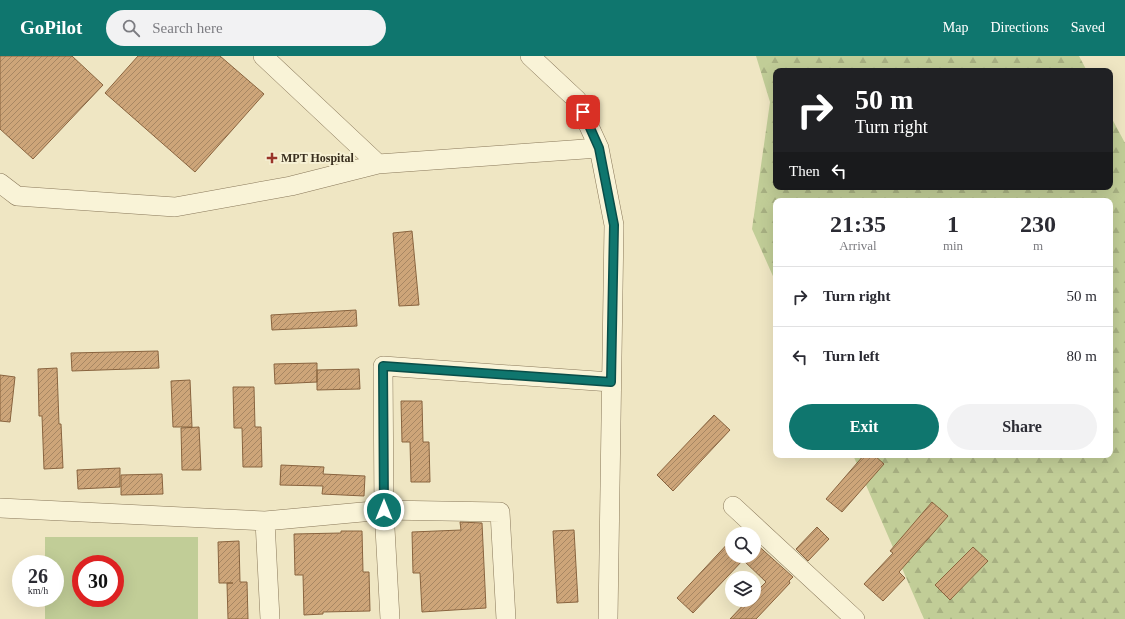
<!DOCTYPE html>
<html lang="en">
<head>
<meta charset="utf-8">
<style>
	:root { --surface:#fff; --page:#f2f2f3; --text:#2b2b33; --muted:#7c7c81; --line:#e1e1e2; --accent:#0f766e }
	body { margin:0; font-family:Georgia,serif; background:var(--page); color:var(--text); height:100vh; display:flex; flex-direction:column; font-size:15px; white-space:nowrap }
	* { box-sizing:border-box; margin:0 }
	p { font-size:13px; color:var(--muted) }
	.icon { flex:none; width:22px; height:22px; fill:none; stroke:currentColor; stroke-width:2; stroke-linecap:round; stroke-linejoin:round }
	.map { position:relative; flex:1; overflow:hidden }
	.drawer { position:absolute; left:773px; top:142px; width:340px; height:260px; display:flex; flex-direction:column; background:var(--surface); border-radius:8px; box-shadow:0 4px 16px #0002 }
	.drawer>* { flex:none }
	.top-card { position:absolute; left:773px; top:12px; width:340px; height:122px; border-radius:8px; box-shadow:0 4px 16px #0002; background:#202124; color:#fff; overflow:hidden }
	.tools { position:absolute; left:725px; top:471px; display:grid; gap:8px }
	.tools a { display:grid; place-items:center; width:36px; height:36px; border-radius:50%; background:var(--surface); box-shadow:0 4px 16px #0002; font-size:20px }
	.speed { position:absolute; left:12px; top:499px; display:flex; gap:8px; font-size:20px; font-weight:700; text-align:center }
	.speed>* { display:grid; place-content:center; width:52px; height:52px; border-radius:50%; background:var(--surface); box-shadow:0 4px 16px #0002; line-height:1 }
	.speed small { font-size:10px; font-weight:400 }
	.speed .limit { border:6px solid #d22; background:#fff; color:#111 }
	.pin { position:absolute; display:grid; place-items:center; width:34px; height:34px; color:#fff; margin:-17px; border-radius:8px; box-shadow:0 2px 6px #0006 }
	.me { position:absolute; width:44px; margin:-22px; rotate:0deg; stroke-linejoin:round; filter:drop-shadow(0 0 3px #0008) }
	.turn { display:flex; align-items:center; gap:14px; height:84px; padding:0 16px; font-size:18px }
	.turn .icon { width:52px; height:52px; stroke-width:2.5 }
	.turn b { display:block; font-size:28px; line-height:34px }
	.then { display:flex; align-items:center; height:38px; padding:0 16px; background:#0003; gap:8px; font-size:15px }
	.eta { display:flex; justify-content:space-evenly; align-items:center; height:68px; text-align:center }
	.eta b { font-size:24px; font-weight:800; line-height:28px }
	.action { display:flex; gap:8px; margin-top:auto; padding:8px 16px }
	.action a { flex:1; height:46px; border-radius:24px; background:var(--accent); color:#fff; font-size:16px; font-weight:800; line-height:46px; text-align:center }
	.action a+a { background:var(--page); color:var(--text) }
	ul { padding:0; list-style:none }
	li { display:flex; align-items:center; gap:12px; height:60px; padding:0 16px; border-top:1px solid var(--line) }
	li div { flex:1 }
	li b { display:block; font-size:15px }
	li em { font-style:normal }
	header { display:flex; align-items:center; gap:24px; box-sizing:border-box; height:56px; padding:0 20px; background:var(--accent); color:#fff }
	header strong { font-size:19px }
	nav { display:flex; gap:22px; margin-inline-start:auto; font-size:14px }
	.search { width:280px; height:36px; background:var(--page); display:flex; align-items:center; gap:10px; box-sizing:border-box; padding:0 14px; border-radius:22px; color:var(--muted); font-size:15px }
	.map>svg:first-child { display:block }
	.green { fill:#c1cd97; fill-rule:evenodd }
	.forest { fill:url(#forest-firs) }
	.building { fill:url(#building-hatch); stroke:#89643f }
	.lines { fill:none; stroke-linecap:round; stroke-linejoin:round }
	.minor-casing { stroke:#89785a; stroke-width:20 }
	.minor { stroke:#f9f3d7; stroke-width:19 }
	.route-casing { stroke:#0a4d48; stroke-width:10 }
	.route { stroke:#0f766e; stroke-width:7 }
	.poi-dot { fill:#993429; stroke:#f6f0d3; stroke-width:1.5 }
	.labels { text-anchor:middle; stroke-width:4; stroke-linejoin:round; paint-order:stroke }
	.poi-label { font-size:12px; font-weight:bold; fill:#392e1e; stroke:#f6f0d3; text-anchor:start }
</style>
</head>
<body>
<header>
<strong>GoPilot</strong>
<div class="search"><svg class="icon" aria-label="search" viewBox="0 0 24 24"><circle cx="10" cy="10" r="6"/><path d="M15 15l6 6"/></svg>Search here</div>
<nav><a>Map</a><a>Directions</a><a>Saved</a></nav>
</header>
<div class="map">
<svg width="1125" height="563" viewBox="0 0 1125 563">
	<defs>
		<pattern id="forest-firs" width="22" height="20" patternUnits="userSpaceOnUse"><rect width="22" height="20" fill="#c1cd97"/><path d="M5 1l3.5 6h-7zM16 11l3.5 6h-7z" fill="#a7b082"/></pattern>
		<pattern id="building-hatch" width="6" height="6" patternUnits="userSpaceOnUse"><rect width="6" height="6" fill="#cda579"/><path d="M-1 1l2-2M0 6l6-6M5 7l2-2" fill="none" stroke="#a78763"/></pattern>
	</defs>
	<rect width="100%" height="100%" fill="#efe6c3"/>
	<path class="green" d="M45,481H198V563H45V542H55V508H45ZM81,508H115V542H81Z"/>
	<path class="forest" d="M756,0H1079L1087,15H776V131H1110V59L1125,87V563H924L853,399H1110V145H776V227L752,173L770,46Z"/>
	<path class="building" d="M0,0H72L103,29L33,103L0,73Z
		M138,0H220L264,38L195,116L105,37Z
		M412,175L419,249L399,250L393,177Z
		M356,254L357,270L272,274L271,259Z
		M158,295L159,312L72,315L71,297Z
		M317,307V326L275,328L274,308Z
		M57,312L59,368H61L63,412L44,413L42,360H39L38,313Z
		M359,313L360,333L317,334V314Z
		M0,319L15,321L10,366L0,365Z
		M190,324L192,371H173L171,325Z
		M233,331H254L255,371H261L262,411H243L242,372H234Z
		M401,345H422L423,386H429L430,426H411L410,386H402Z
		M714,359L730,374L673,435L657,419Z
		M199,371L201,414H182L181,372Z
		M864,399H874L884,408L842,456L826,443Z
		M281,409L324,411L323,418L365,420L364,440L322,438L323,430L280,429Z
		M120,412V431L78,433L77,414Z
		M162,418L163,438L121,439V419Z
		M932,446L948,460L899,516L905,522L883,545L864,528L893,497L890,495Z
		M460,466L482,467L486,552L422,556L420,517H413L412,476L461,474Z
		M817,471L829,483L808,505L796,493Z
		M574,474L578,546L557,547L553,475Z
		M341,475H362L363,516H369L370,555L323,556V558L304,559L303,519H295L294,478L341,477Z
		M732,483V500H754V486L793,521L789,525L790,527L756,563H730L748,544H754V538L766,526L743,504L693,557L677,542Z
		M239,485L240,526H247L248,563H228L227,527H233H219L218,486Z
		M973,491L988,505L950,544L935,529Z"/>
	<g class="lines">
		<g class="minor-casing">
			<path id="minor" d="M263,0L378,108
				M530,0L577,44L599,92L614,169L608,563
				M0,127L17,140L175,151L291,130L378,108L599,92
				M733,450L855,563
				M0,452L265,465L384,454L383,310L611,326
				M265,465L270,563
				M390,563L384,454L500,456L506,563"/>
		</g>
		<use href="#minor" class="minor"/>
	</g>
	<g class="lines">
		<g class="route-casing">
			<path id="route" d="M384,454L383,310L611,326L614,169L599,92L583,56"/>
		</g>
		<use href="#route" class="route"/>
	</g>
	<path class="poi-dot" d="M270 96h4v4h4v4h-4v4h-4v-4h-4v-4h4z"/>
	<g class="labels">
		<g class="poi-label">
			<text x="281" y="106">MPT Hospital</text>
		</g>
	</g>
</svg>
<div class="tools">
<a><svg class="icon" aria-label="search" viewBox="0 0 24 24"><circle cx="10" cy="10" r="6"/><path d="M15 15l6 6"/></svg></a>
<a><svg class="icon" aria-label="layers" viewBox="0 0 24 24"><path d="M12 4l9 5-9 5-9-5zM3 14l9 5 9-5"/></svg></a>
</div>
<div class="speed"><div>26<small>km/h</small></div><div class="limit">30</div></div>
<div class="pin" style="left:583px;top:56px;background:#d93025"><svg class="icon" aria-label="arrive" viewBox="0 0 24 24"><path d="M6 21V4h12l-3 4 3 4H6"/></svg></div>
<svg class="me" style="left:384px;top:454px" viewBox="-20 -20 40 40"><circle r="17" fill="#0f766e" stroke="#fff" stroke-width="3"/><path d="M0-11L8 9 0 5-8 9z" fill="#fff"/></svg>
<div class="top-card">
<div class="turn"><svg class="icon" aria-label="right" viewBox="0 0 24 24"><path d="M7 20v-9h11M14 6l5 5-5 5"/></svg><div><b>50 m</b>Turn right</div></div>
<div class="then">Then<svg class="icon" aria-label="left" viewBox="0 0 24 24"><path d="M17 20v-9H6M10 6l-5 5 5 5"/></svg></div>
</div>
<section class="drawer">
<div class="eta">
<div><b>21:35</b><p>Arrival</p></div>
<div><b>1</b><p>min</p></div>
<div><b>230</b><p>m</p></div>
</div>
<ul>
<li><svg class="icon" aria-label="right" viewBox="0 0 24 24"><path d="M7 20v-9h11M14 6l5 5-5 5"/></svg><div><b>Turn right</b></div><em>50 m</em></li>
<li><svg class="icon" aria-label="left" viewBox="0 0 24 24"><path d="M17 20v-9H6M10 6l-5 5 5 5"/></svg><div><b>Turn left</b></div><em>80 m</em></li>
</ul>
<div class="action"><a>Exit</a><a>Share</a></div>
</section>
</div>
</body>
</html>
